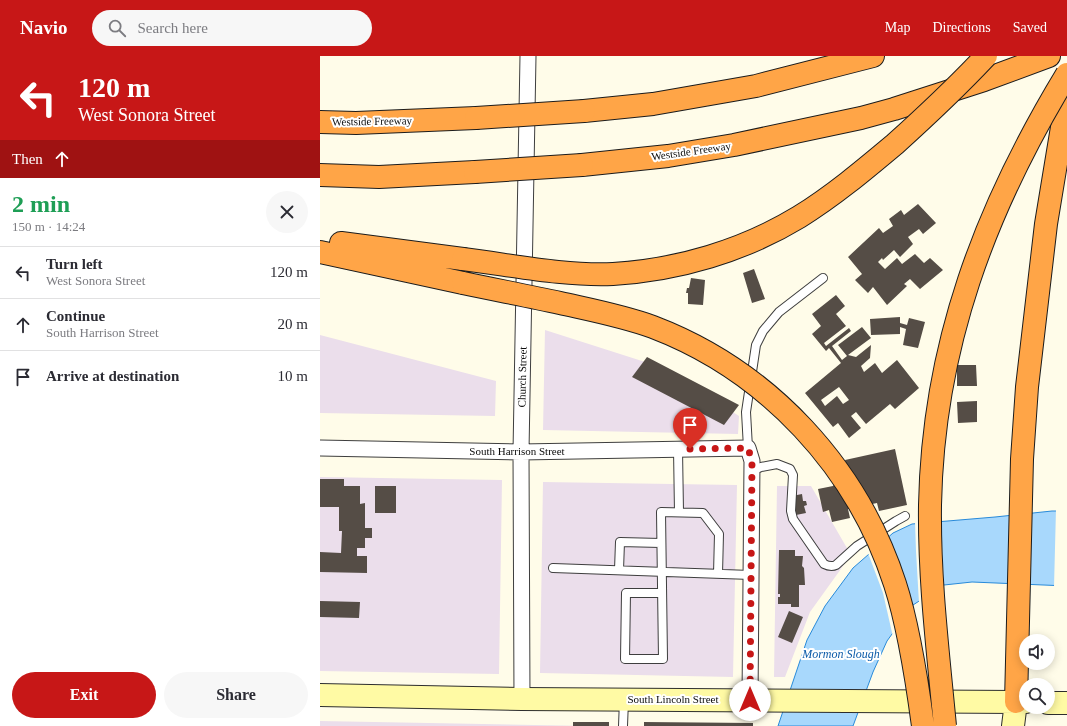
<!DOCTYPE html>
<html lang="en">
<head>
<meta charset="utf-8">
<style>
	:root { --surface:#fff; --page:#f7f7f7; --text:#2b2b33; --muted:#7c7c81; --line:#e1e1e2; --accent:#c71717 }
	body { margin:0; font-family:"Times New Roman",serif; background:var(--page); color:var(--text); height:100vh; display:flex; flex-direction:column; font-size:15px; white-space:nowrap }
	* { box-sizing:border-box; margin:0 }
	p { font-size:13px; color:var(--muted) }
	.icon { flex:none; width:22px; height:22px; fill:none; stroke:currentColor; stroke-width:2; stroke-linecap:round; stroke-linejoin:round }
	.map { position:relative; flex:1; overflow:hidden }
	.sheet { display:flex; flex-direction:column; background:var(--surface); width:320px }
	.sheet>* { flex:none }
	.banner { background:#c71717; color:#fff; overflow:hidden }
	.buttons { position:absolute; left:699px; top:578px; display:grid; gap:8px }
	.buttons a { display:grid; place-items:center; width:36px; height:36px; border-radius:50%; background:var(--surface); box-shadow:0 2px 10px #0003; font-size:20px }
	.pin { position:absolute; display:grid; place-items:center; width:34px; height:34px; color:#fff; margin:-41px -17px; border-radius:50% 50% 50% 0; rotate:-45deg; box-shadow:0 0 4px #0007 }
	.pin .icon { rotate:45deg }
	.me { position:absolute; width:44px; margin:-22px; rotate:0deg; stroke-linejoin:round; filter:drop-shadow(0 0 3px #0008) }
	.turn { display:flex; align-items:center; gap:14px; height:84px; padding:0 12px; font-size:18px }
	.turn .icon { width:52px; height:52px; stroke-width:2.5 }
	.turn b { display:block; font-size:28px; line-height:34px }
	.then { display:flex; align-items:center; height:38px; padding:0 12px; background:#0003; gap:8px; font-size:15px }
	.round { display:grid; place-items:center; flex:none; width:42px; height:42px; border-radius:21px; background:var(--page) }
	.overview { display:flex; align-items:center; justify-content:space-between; height:68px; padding:0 12px }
	h1 { font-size:24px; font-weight:700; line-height:30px; color:#1e9e55 }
	.primary-button { display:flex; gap:8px; margin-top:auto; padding:8px 12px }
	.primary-button a { flex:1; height:46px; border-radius:24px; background:var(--accent); color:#fff; font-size:16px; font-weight:700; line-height:46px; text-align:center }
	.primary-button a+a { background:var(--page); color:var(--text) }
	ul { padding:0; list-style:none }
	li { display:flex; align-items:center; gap:12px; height:52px; padding:0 12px; border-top:1px solid var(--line) }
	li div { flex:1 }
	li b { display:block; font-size:15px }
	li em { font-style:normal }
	header { display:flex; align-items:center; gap:24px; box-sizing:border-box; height:56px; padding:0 20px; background:var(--accent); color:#fff }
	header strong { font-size:19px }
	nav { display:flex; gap:22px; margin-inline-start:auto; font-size:14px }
	.search { width:280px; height:36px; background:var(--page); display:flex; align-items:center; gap:10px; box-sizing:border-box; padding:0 14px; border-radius:22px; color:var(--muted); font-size:15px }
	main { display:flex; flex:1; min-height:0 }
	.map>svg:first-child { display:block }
	.industrial { fill:#ebdeeb }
	.water { fill:#a8d8fc; stroke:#288ada }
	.pier { fill:#fffce9 }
	.building { fill:#554d46; fill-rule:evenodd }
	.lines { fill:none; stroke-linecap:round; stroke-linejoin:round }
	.lane-casing { stroke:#3e3e3e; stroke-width:10 }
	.street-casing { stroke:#3e3e3e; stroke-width:17 }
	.secondary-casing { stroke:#2d2d2d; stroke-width:24 }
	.highway-casing { stroke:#1c1c1c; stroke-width:24 }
	.lane { stroke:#fff; stroke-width:8 }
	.street { stroke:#fff; stroke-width:15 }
	.secondary { stroke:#fffaa4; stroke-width:22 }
	.highway { stroke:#ffa547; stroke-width:22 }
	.highway-bridge-casing { stroke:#1c1c1c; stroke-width:24; stroke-linecap:butt }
	.highway-bridge { stroke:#ffa547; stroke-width:22 }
	.route { stroke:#c71717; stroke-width:7; stroke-dasharray:0 12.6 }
	.labels { text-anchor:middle; stroke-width:4; stroke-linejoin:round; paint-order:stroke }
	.street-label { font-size:11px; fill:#0b0b0b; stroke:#fff }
	.water-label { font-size:12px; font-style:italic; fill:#0a5aa8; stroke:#fff }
</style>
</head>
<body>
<header>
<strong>Navio</strong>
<div class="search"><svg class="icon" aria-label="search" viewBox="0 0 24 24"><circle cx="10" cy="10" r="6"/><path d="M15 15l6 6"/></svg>Search here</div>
<nav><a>Map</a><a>Directions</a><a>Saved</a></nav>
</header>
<main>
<section class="sheet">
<div class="banner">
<div class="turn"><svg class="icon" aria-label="left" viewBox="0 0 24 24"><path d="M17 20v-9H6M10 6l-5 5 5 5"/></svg><div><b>120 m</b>West Sonora Street</div></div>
<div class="then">Then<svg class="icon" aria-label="ahead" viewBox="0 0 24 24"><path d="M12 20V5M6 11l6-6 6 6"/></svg></div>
</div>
<div class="overview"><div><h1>2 min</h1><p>150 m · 14:24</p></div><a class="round"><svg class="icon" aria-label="close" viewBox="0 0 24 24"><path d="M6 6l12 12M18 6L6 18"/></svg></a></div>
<ul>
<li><svg class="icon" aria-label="left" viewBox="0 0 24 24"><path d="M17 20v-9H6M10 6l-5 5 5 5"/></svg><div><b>Turn left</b><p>West Sonora Street</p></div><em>120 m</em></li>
<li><svg class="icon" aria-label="ahead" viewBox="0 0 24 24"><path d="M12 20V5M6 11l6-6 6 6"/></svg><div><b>Continue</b><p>South Harrison Street</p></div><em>20 m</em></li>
<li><svg class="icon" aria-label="arrive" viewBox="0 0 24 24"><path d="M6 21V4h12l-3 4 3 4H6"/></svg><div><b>Arrive at destination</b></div><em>10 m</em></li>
</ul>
<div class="primary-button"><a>Exit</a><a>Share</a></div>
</section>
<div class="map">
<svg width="747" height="670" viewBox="0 0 747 670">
	<rect width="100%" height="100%" fill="#fffce9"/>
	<path class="industrial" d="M225,274L347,313L419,360L418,378L223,374Z
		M0,279L176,325L175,360L0,357Z
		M0,421L182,424L179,618L0,615Z
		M223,426L417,429L413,621L220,617Z
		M457,430H491L531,499L490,556L465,621H454Z
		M0,665L268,670H0Z"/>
	<path class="water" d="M732,455H747V530L652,526L624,529L593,549L567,585L553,616L533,670H458L487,584L505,550L533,512L573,477L592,468L675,461Z"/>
	<path class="pier" d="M736,453H747V532L734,531Z
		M621,464L624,531L599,547L596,495L595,466Z
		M568,479L581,510L593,552L573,581L563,537L548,497Z"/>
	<path class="building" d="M598,148L616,167L603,178L599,173L588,181L593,188L580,201L574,194L563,204L562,202L558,206L565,213L577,202L582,208L595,198L604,207L610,202L623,214L600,233L590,223L584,228L587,230L567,249L553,231L548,237L535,224L542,218L528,201L559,172L563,177L573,170L569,163L581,154L584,159Z
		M434,213L445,243L432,247L423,217Z
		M371,222L385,224L383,249L368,248V237H366L367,232H369Z
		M516,239L525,250L516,258L526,270L504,287L506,290L529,272L531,275L512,290L522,304L527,300L518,289L542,271L551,282L528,299L536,301L551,289L550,302L541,310L544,316L555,307L562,317L577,304L599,332L575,353L570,348L546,368L536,356L531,360L541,372L529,382L518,367L513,371L485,337L521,307L509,292L506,295L492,278L501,270L492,258ZM519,331L529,344L523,348L517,340L505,350L501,344Z
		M580,261V267L587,269L589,262L605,266L598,292L583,289L586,273L580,271V278L551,279L550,263Z
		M327,301L419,349L404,369L312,321Z
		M637,309H656L657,330H637Z
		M657,345V366L638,367L637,346Z
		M575,393L587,449L559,455L557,447L528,453L530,462L512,466L509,454L503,456L498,433L513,430L521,415L527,414L525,404Z
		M0,423H24V430H40V448L45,447V472H52V482H45V492H37V500H47V517L0,516V496L21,497L22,475H19V451H0Z
		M55,430H76V457H55Z
		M482,438L483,445H486L487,449L484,450L486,457L476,459L472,440Z
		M459,494H475V500H483L482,510L484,512L485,529H479V551H471V548H458V541H460V538H458Z
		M0,545L40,546L39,562L0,561Z
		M469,555L483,561L472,587L458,581Z
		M253,666H289V670H253Z
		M324,666L433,667V670H324Z"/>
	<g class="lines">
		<g class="lane-casing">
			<path id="lane" d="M428,392L426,356L436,289L443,275L459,256L503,222
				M358,393L359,456
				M431,415L441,411L457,408L470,413L473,419L471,455L473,463L504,508C508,510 512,511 516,509L537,490L576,465L585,460
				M233,512L431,519
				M299,514L300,486L341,487
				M342,537H306L305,603H343L341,456L383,457L399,478L398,518
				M303,670L304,644"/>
		</g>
		<g class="street-casing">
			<path id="street" d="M0,392L201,396L428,392L432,405L430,644
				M202,643L201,396L208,0"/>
		</g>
		<g class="secondary-casing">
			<path id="secondary" d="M0,639L202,643L706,646
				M728,647H747
				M693,670L696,646"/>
		</g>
		<g class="highway-casing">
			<path id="highway" d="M264,55L333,48L436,30L553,0
				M0,66L36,67L156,62
				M262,109L348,100L414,89L541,62L574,53L664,24L729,0
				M0,119L59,121L155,116
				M21,187L143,203
				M0,196L143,227
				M696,646L702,403L707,331L726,168L747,41"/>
		</g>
		<use href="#lane" class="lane"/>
		<use href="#street" class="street"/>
		<use href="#secondary" class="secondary"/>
		<use href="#highway" class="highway"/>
		<g class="highway-bridge-casing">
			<path id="highway-bridge" d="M156,62L264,55
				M155,116L262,109
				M143,203C192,209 243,220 293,218C358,214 423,195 479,161C513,140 544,114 575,88C606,60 637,31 666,0
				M143,227C176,234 208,240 240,247C271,254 303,260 333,271C448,315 537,411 575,528C589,571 597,625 603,670
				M625,670C618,596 609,523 610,449C613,290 665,153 747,18"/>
		</g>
		<use href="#highway-bridge" class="highway-bridge"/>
	</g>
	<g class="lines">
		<path class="route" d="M370,393L428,392L432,405L430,644"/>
	</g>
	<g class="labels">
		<g class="street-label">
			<text transform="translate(52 65) rotate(-1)" y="4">Westside Freeway</text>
			<text transform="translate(371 95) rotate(-8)" y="4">Westside Freeway</text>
			<text transform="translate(202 321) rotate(-89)" y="4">Church Street</text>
			<text x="197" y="399">South Harrison Street</text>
			<text x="353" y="647">South Lincoln Street</text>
		</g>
		<g class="water-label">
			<text x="521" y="602">Mormon Slough</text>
		</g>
	</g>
</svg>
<div class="buttons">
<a><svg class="icon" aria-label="sound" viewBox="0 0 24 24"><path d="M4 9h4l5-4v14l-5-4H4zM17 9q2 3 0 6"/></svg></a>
<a><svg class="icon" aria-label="search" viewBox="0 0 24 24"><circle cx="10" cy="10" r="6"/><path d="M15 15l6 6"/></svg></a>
</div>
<div class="pin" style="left:370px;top:393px;background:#d93025"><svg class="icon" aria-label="arrive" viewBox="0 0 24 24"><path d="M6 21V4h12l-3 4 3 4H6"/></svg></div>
<svg class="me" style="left:430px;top:644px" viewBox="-20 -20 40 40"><circle r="19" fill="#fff"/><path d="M0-13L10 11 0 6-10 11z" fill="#c71717"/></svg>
</div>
</main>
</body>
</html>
